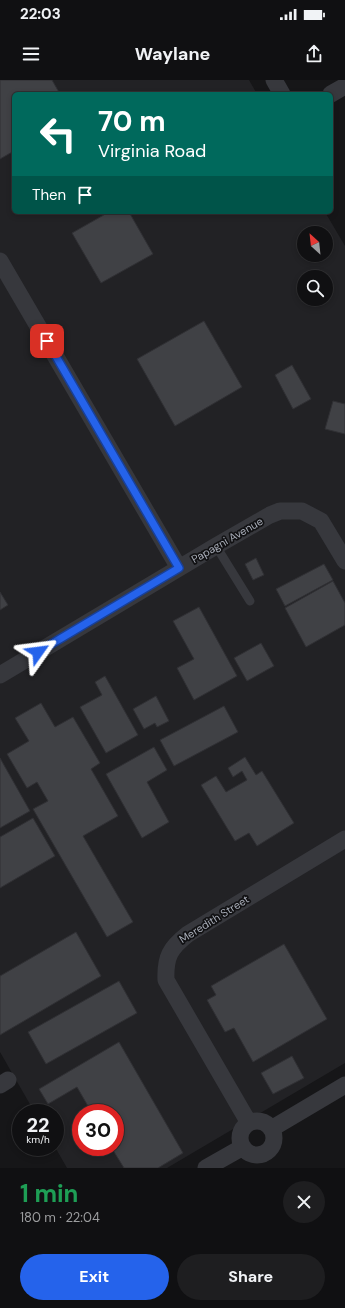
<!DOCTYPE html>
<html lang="en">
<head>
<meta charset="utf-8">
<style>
	:root { --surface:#101012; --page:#1e1e20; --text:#f1f3f6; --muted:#9c9d9f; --line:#303032; --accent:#2563eb }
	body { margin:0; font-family:"DM Sans",sans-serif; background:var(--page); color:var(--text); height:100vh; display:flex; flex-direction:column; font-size:15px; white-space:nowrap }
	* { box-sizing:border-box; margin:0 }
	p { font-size:13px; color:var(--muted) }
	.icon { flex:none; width:22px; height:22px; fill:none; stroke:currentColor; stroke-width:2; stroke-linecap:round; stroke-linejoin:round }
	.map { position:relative; height:1088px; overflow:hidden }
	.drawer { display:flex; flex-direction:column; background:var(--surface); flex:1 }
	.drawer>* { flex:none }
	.guide { position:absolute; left:12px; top:12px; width:321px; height:122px; border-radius:6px; box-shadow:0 2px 6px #0003,0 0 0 1px var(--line); background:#00695c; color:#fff; overflow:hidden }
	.needle { width:26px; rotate:333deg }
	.fabs { position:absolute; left:297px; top:146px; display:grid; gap:8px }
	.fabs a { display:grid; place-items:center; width:36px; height:36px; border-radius:50%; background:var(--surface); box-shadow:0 2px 6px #0003,0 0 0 1px var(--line); font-size:20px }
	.speed { position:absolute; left:12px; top:1024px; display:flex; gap:8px; font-size:20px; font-weight:700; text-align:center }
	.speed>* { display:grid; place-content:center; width:52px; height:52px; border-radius:50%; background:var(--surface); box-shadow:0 2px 6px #0003,0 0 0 1px var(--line); line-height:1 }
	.speed small { font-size:10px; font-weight:400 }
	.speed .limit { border:6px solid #d22; background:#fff; color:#111 }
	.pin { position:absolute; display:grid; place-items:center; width:34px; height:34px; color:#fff; margin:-17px; border-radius:8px; box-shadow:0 2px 6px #0006 }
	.me { position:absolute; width:44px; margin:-22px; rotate:59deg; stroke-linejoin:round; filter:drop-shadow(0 0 3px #0008) }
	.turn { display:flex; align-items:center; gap:14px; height:84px; padding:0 20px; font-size:18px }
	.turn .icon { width:52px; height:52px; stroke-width:2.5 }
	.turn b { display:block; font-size:28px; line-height:34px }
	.then { display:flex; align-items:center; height:38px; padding:0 20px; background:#0003; gap:8px; font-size:15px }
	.round { display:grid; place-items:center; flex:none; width:42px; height:42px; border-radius:21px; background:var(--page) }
	.head { display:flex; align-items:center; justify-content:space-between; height:68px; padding:0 20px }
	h1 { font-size:24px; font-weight:700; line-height:30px; color:#1e9e55 }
	.button { display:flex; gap:8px; margin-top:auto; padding:8px 20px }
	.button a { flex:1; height:46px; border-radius:24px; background:var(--accent); color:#fff; font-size:16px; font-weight:700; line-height:46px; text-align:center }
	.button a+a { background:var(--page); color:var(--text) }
	.status { display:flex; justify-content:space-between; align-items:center; height:28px; padding:0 20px; background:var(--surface); direction:ltr }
	.status svg { height:11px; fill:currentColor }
	header { display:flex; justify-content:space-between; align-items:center; height:52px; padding:0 20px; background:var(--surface); font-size:18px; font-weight:700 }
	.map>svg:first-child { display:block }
	.built { fill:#222225; fill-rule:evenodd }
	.building { fill:#404145; stroke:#303034 }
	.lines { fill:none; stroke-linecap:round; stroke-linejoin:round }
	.lane { stroke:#37383d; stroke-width:9 }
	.street { stroke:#37383d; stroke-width:17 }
	.route-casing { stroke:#184099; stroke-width:10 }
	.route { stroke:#2563eb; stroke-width:7 }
	.labels { text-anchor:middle; stroke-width:3.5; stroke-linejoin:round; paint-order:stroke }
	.street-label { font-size:11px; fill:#a8adb8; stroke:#111113 }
</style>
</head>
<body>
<div class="status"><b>22:03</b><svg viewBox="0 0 49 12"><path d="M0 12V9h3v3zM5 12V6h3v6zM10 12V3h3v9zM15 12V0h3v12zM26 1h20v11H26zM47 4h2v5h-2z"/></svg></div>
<header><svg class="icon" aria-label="menu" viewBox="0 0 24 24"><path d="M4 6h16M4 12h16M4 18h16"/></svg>Waylane<svg class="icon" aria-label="share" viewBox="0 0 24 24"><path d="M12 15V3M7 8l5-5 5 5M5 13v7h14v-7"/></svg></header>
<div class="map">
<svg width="345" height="1088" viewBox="0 0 345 1088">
	<rect width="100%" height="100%" fill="#161618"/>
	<path class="built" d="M0,0H249L257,14H14V132H325L345,166V983L167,1088H67L55,1067V1033H35L0,972ZM304,153H326V175H304ZM304,197H326V219H304ZM81,1033H115V1067H81Z"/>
	<path class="building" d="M0,0H52L60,14H14V71L0,79Z
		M109,132H129L153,174L101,203L72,153Z
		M204,241L242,307L175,346L137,279Z
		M292,285L311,319L293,329L275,295Z
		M333,321L345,324V354L325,349Z
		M256,478L264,495L253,500L245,484Z
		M324,484L333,500L285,526L276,509Z
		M333,501L345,523V545L306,567L285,528Z
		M0,512L8,525L0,530Z
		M199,527L237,596L194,620L177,588L194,579L173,541Z
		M261,563L274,586L247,601L234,578Z
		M105,596L138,655L106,673L80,627L102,615L95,602Z
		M156,616L169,641L157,647L155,643L144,649L133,629Z
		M41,623L55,647L73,637L100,683L91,689L118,736L83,756L133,842L107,857L33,729L48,721L37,702L27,708L7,674L29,661L15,638Z
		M224,626L238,652L174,686L160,660Z
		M154,667L167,690L147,702L169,742L142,758L106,694Z
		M245,677L256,695L262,691L294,743L257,766L249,753L235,761L201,705L216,696L226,712L247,700L242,691L233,697L228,688Z
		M0,678L30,731L0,748Z
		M33,738L55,776L0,808V757Z
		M76,852L101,896L0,955V896Z
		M284,864L327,939L253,982L234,948L225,952L207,920L216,915L211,906Z
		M119,901L137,933L46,984L28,952Z
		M119,962L183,1073L158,1088H124L111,1067H115V1033H92L77,1007L48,1024L39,1009Z
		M292,976L304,998L273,1014L261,993Z"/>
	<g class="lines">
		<path class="lane" d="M216,466L250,521"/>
		<path class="street" d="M274,0L282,14
			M331,14L345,6
			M0,181L179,488
			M0,595L216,466L270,435L280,431H302L321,441L345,481
			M0,1005L8,1000
			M240 1058a17 17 0 1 1 34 0a17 17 0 1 1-34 0Z
			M249,1043L166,900C165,877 170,868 188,854L345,759
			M271,1049L345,1005
			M206,1088L243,1067"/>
	</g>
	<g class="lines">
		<g class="route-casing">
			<path id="route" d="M38,572L179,488L47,261"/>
		</g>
		<use href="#route" class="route"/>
	</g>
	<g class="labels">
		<g class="street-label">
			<text transform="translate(227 460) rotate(-30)" y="4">Papagni Avenue</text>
			<text transform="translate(214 839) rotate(-32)" y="4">Meredith Street</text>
		</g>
	</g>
</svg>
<div class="fabs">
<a><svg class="needle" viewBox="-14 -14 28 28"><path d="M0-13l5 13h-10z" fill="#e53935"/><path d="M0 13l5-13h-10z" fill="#9c9d9f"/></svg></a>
<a><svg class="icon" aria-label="search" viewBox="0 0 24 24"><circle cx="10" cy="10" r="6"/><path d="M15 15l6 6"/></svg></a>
</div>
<div class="speed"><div>22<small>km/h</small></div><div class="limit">30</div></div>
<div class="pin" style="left:47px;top:261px;background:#d93025"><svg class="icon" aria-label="arrive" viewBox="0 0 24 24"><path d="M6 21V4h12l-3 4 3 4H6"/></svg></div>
<svg class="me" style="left:38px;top:572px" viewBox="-20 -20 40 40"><path d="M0-17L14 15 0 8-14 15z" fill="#2563eb" stroke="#fff" stroke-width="4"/></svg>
<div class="guide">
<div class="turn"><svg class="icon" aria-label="left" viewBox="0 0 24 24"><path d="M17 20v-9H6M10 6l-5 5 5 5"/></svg><div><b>70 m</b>Virginia Road</div></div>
<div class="then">Then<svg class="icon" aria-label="arrive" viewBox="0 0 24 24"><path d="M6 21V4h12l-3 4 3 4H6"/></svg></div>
</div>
</div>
<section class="drawer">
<div class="head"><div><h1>1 min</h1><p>180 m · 22:04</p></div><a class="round"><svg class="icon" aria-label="close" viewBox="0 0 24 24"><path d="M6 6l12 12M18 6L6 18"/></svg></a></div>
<div class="button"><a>Exit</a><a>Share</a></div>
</section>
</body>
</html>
